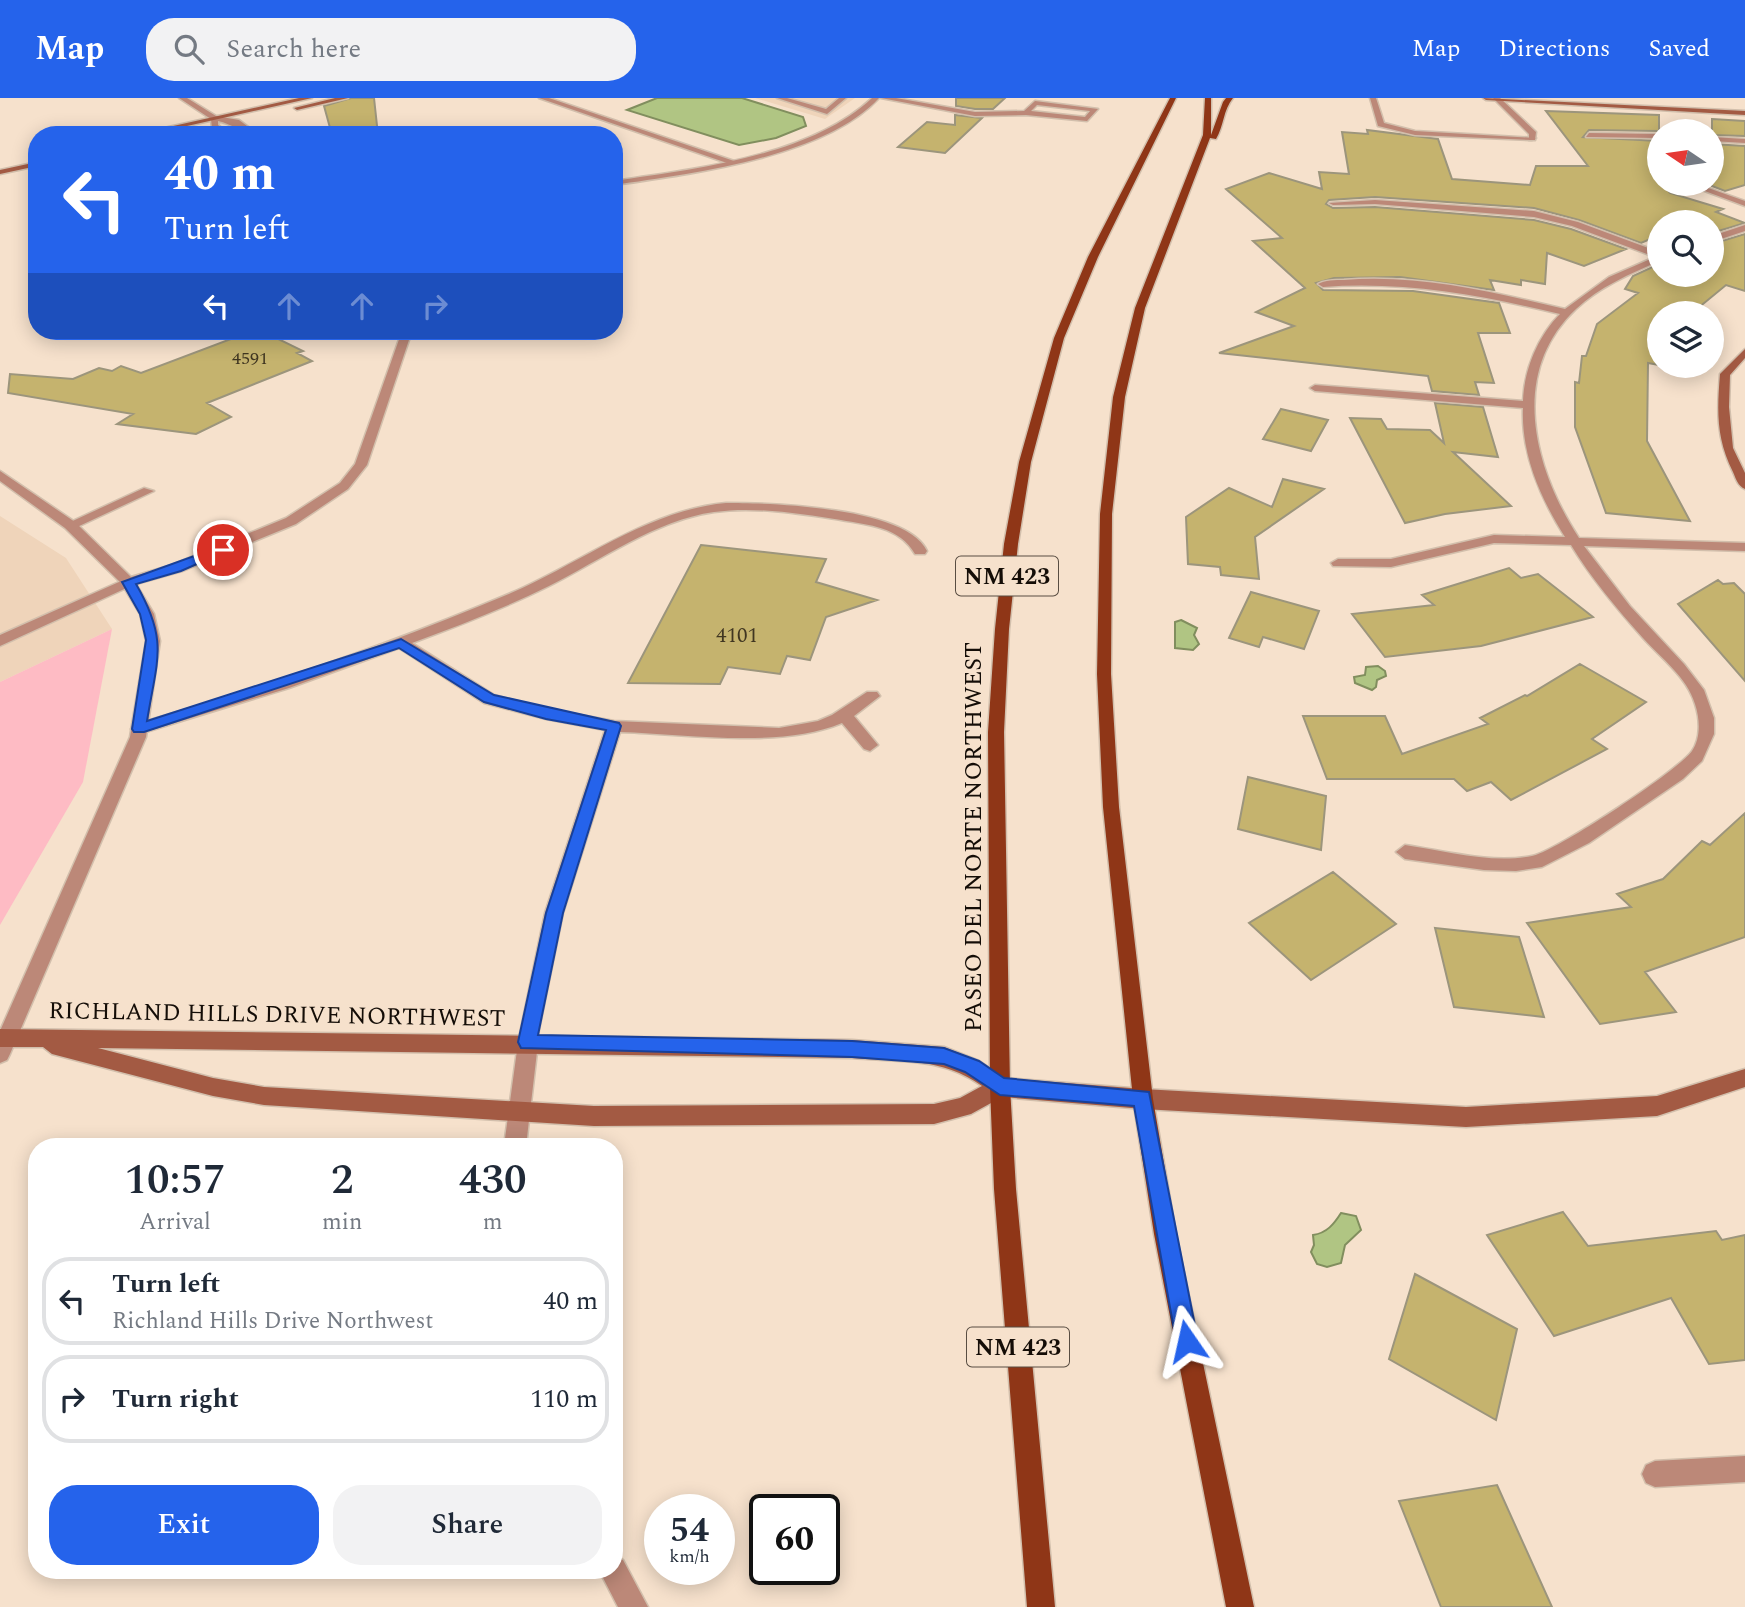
<!DOCTYPE html>
<html lang="en">
<head>
<meta charset="utf-8">
<style>
	:root { --surface:#fff; --page:#f2f2f3; --text:#1f2937; --muted:#747a83; --line:#e0e1e3; --accent:#2563eb }
	body { margin:0; font-family:Spectral,serif; background:var(--page); color:var(--text); height:100vh; display:flex; flex-direction:column; font-size:26px; white-space:nowrap }
	* { box-sizing:border-box; margin:0 }
	p { font-size:23px; color:var(--muted) }
	.icon { flex:none; width:38px; height:38px; fill:none; stroke:currentColor; stroke-width:2; stroke-linecap:round; stroke-linejoin:round }
	.map { position:relative; flex:1; overflow:hidden }
	.details { position:absolute; left:28px; top:1040px; width:595px; height:441px; display:flex; flex-direction:column; background:var(--surface); border-radius:28px; box-shadow:0 4px 18px #0003 }
	.details>* { flex:none }
	.top-card { position:absolute; left:28px; top:28px; width:595px; height:214px; border-radius:28px; box-shadow:0 4px 18px #0003; background:#2563eb; color:#fff; overflow:hidden }
	.needle { width:46px; rotate:283deg }
	.buttons { position:absolute; left:1647px; top:21px; display:grid; gap:14px }
	.buttons a { display:grid; place-items:center; width:77px; height:77px; border-radius:50%; background:var(--surface); box-shadow:0 4px 18px #0003; font-size:35px }
	.speed { position:absolute; left:644px; top:1396px; display:flex; gap:14px; font-size:35px; font-weight:700; text-align:center }
	.speed>* { display:grid; place-content:center; width:91px; height:91px; border-radius:50%; background:var(--surface); box-shadow:0 4px 18px #0003; line-height:1 }
	.speed small { font-size:18px; font-weight:400 }
	.speed .limit { border:4px solid #111; border-radius:10px; background:#fff; color:#111 }
	.pin { position:absolute; display:grid; place-items:center; width:60px; height:60px; color:#fff; margin:-30px; border:4px solid #fff; border-radius:50%; box-shadow:0 2px 7px #0007 }
	.me { position:absolute; width:77px; margin:-38px; rotate:349deg; stroke-linejoin:round; filter:drop-shadow(0 0 5px #0008) }
	.turn { display:flex; align-items:center; gap:24px; height:147px; padding:0 21px; font-size:32px }
	.turn .icon { width:91px; height:91px; stroke-width:2.5 }
	.turn b { display:block; font-size:49px; line-height:60px }
	.lanes { display:flex; align-items:center; height:66px; padding:0 21px; background:#0003; justify-content:center; gap:35px; direction:ltr }
	.lanes .off { opacity:.35 }
	.eta { display:flex; justify-content:space-evenly; align-items:center; height:119px; text-align:center }
	.eta b { font-size:42px; font-weight:600; line-height:49px }
	.cta { display:flex; gap:14px; margin-top:auto; padding:14px 21px }
	.cta a { flex:1; height:80px; border-radius:28px; background:var(--accent); color:#fff; font-size:28px; font-weight:600; line-height:80px; text-align:center }
	.cta a+a { background:var(--page); color:var(--text) }
	ul { padding:0; list-style:none }
	li { display:flex; align-items:center; gap:21px; height:88px; margin:0 14px 10px; padding:0 7px; border:4px solid var(--line); border-radius:28px }
	li div { flex:1 }
	li b { display:block; font-size:26px }
	li em { font-style:normal }
	header { display:flex; align-items:center; gap:42px; box-sizing:border-box; height:98px; padding:0 35px; background:var(--accent); color:#fff }
	header strong { font-size:33px }
	nav { display:flex; gap:38px; margin-inline-start:auto; font-size:24px }
	.search { width:490px; height:63px; background:var(--page); display:flex; align-items:center; gap:18px; box-sizing:border-box; padding:0 24px; border-radius:28px; color:var(--muted); font-size:26px }
	.map>svg:first-child { display:block }
	.built { fill:#efd4ba }
	.green { fill:#febbc4 }
	.water { fill:#b0c583; stroke:#818e5e; stroke-width:2 }
	.building { fill:#c5b36e; stroke:#9c957c; stroke-width:2 }
	.lines { fill:none; stroke-linecap:round; stroke-linejoin:round }
	.lane-casing { stroke:#d2bfac; stroke-width:3 }
	.street-casing { stroke:#d2bfac; stroke-width:3 }
	.secondary-casing { stroke:#d2bfac; stroke-width:3 }
	.primary-casing { stroke:#d2bfac; stroke-width:3 }
	.lane { fill:#bc8878; fill-rule:evenodd }
	.street { fill:#bc8878; fill-rule:evenodd }
	.secondary { fill:#a35a43; fill-rule:evenodd }
	.primary { fill:#8f3617; fill-rule:evenodd }
	.route { fill:#2563eb; stroke:#184099; stroke-width:2 }
	.labels { text-anchor:middle; stroke-width:7; stroke-linejoin:round; paint-order:stroke }
	.far-number-label { font-size:18px; fill:#403621 }
	.number-label { font-size:21px; fill:#403621 }
	.shield { fill:#f6e1cc; stroke:#584d42; stroke-width:2 }
	.shield-label { font-size:23px; font-weight:bold; fill:#140d07 }
	.street-label { font-size:24px; fill:#140d07; stroke:#f6e1cc }
</style>
</head>
<body>
<header>
<strong>Map</strong>
<div class="search"><svg class="icon" aria-label="search" viewBox="0 0 24 24"><circle cx="10" cy="10" r="6"/><path d="M15 15l6 6"/></svg>Search here</div>
<nav><a>Map</a><a>Directions</a><a>Saved</a></nav>
</header>
<div class="map">
<svg width="1745" height="1509" viewBox="0 0 1745 1509">
	<rect width="100%" height="100%" fill="#f6e1cc"/>
	<path class="built" d="M755,0H855L825,21Z
		M0,418L66,460L112,531L0,584Z"/>
	<path class="green" d="M112,531L83,684L0,827V584Z"/>
	<path class="water" d="M657,0H742L803,19L806,28L776,40L739,47L627,12Z
		M1181,522L1197,530L1194,537L1199,546L1193,552L1175,550V524Z
		M1378,568L1385,573L1386,578L1377,582L1376,589L1372,592L1355,585L1354,579L1365,577L1366,569Z
		M1341,1115L1356,1118L1361,1132L1345,1147L1341,1165L1327,1169L1317,1166L1311,1154L1314,1147L1313,1137C1327,1135 1334,1126 1341,1115Z"/>
	<path class="building" d="M351,0H374L378,37H332L324,8Z
		M956,0H1005L993,11H975L956,8Z
		M1546,13L1659,17V33L1589,32L1583,39L1659,43V86H1663L1670,95L1723,111L1716,114L1745,125L1712,135V124H1659V151L1650,148L1655,139L1641,145L1579,122L1534,110L1375,99L1329,102L1326,106L1333,110L1375,109L1534,122L1571,131L1626,151L1584,168L1547,155L1545,186L1521,182V187L1490,182L1494,192L1400,179L1334,180L1316,185L1323,192L1413,193L1499,205L1510,235H1478L1494,285L1475,284L1479,297L1432,293L1428,278L1219,255L1294,228L1256,214L1305,190L1253,143L1282,140L1226,91L1269,75L1322,91L1319,74L1349,76L1342,34L1368,36L1367,32L1438,41L1452,81L1530,87L1536,68H1588Z
		M955,17L982,20L945,55L898,49L927,24L955,27Z
		M1712,21L1745,23V38L1712,37Z
		M1712,46L1745,48V87L1725,93L1712,88Z
		M1745,136V193L1726,187L1692,215H1659V267L1648,265L1647,343L1690,423L1606,415L1575,329V284L1579,285L1582,258H1586L1597,226L1638,195L1625,191L1633,178L1659,166V177H1712V146Z
		M252,233H262L303,253L297,255L312,263L207,305L231,319L196,336L117,326L133,316L8,295L10,276L73,281L99,270L112,273L121,268L141,275Z
		M1435,305L1483,309L1498,359L1453,354L1511,408L1445,416L1405,425L1350,320L1381,321L1387,331L1430,332L1444,345Z
		M1281,311L1328,322L1311,353L1263,341Z
		M1283,381L1324,391L1255,439L1259,481L1221,477L1220,469L1188,466L1186,419L1229,390L1272,409Z
		M701,447L826,461L816,484L877,502L826,519L810,562L787,558L780,576L728,569L720,586L628,585Z
		M1509,470L1521,480L1538,476L1593,519L1481,548L1385,559L1352,516L1434,507L1422,497Z
		M1718,482L1723,486L1734,485L1745,496V583L1678,506Z
		M1251,494L1319,513L1304,551L1263,539L1259,549L1229,540Z
		M1580,566L1646,604L1592,641L1607,651L1511,702L1491,684L1467,693L1454,681H1327L1303,618H1385L1402,656L1488,626L1480,620L1525,597L1527,598Z
		M1248,679L1326,698L1321,752L1238,731Z
		M1745,715V839L1645,874L1676,914L1600,926L1527,825L1631,809L1617,796L1663,781L1702,743L1710,747Z
		M1333,774L1396,826L1311,882L1249,825Z
		M1435,830L1519,839L1544,919L1454,909Z
		M1563,1114L1588,1148L1716,1133L1722,1142L1745,1137V1262L1709,1266L1671,1200L1554,1238L1487,1137Z
		M1415,1176L1517,1231L1496,1322L1389,1261Z
		M1497,1387L1552,1509H1441L1399,1403Z"/>
	<g class="lines">
		<g class="lane-casing">
			<path id="lane" d="M539,0H549L734,63L727,65Z
				M777,0H787L826,11L839,0H846L827,16Z
				M881,0H896L975,14L1024,13L1035,3L1098,11L1087,23L1026,17L975,18ZM1037,7L1090,13L1085,19L1031,13Z
				M1370,0H1376L1384,25L1415,33L1536,40L1532,42L1415,37L1378,28Z
				M144,390L154,393L75,430L70,431L64,427Z
				M726,405C770,405 907,409 927,453L925,456H915C900,429 869,427 841,422C801,416 755,408 714,414C656,422 601,462 549,488C505,510 458,528 412,545L494,597L546,611L614,623L779,630L818,623L832,617L867,594H877L880,598L854,618L878,647L870,653L864,651L842,625C779,651 688,636 620,634L563,815L535,951L528,954L521,951L518,945L545,815L605,632L546,621L484,605L399,550L289,590L139,636L131,631L133,627C262,590 388,547 511,495C581,465 648,412 726,405Z
				M128,480L133,481V487L0,548V537Z"/>
		</g>
		<g class="street-casing">
			<path id="street" d="M179,0H187L216,18L239,22L259,37C245,37 233,26 218,23V27L230,37H222L212,30L211,21Z
				M872,0H879C825,59 691,76 614,87V83C695,71 811,58 872,0Z
				M1493,0H1500L1536,34L1535,42H1529V36Z
				M1589,35L1659,36V40L1586,39Z
				M1712,39L1745,41V45L1712,43Z
				M1686,86H1697L1745,103V108Z
				M1375,102L1534,113L1578,124L1659,154V163C1630,176 1599,189 1576,211C1508,275 1534,371 1579,440L1745,445V453L1584,448L1630,508L1684,566L1704,592L1714,620V636L1702,663L1683,681L1589,745L1542,769L1516,773L1484,772L1405,761L1396,754L1405,747C1446,753 1491,766 1532,758C1555,754 1679,672 1692,653C1701,640 1700,621 1695,606C1687,579 1661,560 1643,540C1617,511 1591,480 1571,447L1494,445L1391,469L1333,468L1331,465L1338,461H1391L1494,437L1565,439C1541,401 1521,357 1523,310L1315,293L1310,290L1315,287L1523,303C1524,272 1538,238 1560,216C1481,197 1404,183 1323,189L1318,186C1325,182 1335,182 1344,182C1419,176 1493,194 1565,211L1609,179L1655,159L1572,128L1534,119L1375,106L1333,107L1329,105Z
				M1745,127V133L1712,144V138Z
				M402,233H412L367,367L348,391L296,426L182,473L136,486L154,516L160,543L146,639L10,956L7,962L0,965V933L130,639L146,543L140,516L122,486L65,430L0,383V373L75,424L131,479L172,467L286,420L340,385L355,366Z
				M528,936L535,939L538,945L526,1048H504L518,945L521,939Z
				M1745,1358V1384L1655,1389L1646,1385L1642,1376L1646,1367L1655,1363Z
				M614,1459L623,1462L648,1509H618L599,1472H614Z"/>
		</g>
		<g class="secondary-casing">
			<path id="secondary" d="M299,0H312L147,37H133Z
				M335,0H348L297,12L294,10Z
				M1483,0L1745,13V17L1486,2Z
				M37,64V68L0,76V72Z
				M1745,251V260L1730,277L1729,309L1733,350L1745,375V391C1738,388 1736,381 1733,374C1716,340 1717,313 1720,276Z
				M0,931L852,942L944,949L979,963L1004,980L1143,991L1466,1009L1657,998L1745,971V989L1657,1018L1466,1029L1143,1011L1002,999L971,1016L934,1026L594,1028L264,1007L213,998L52,956L43,949H0ZM98,950L852,960C900,964 942,959 982,988L960,1000L934,1006L594,1008L264,989L213,980Z"/>
		</g>
		<g class="primary-casing">
			<path id="primary" d="M1170,0H1176L1098,159L1064,240L1031,364L1018,446L1009,531L1004,634L1010,989L1016,1091L1055,1509H1027L994,1091L990,989L988,634L995,531L1004,446L1019,364L1054,240L1088,159Z
				M1205,0H1211V37L1223,4L1226,0H1233C1223,12 1224,28 1216,41L1210,40L1145,210L1125,299L1112,416L1111,576L1119,709L1153,1001L1176,1136L1254,1509H1226L1154,1136L1133,1001L1103,709L1097,576L1100,416L1113,299L1135,210L1203,37Z"/>
		</g>
		<use href="#lane" class="lane"/>
		<use href="#street" class="street"/>
		<use href="#secondary" class="secondary"/>
		<use href="#primary" class="primary"/>
	</g>
	<path class="route" d="M219,449L229,452L181,473L136,486C169,543 157,561 147,623L401,541L494,597L619,625L621,628L563,815L538,937L852,943L944,950L979,963L1004,980L1149,994L1198,1243L1195,1251L1187,1254L1179,1251L1176,1243L1134,1008L1000,997L965,974L944,966L852,959L521,950L518,944L546,815L606,632L546,621L484,604L399,550L144,634H134L132,631L146,542L140,516L122,484Z"/>
	<g class="labels">
		<g class="far-number-label">
			<text x="250" y="266">4591</text>
		</g>
		<g class="number-label">
			<text x="737" y="544">4101</text>
		</g>
		<g class="shield">
			<rect x="956" y="458.5" width="102" height="39" rx="5"/>
			<rect x="967" y="1229.5" width="102" height="39" rx="5"/>
		</g>
		<g class="shield-label">
			<text x="1007" y="486">NM 423</text>
			<text x="1018" y="1257">NM 423</text>
		</g>
		<g class="street-label">
			<text transform="translate(973 739) rotate(-90)" y="8">PASEO DEL NORTE NORTHWEST</text>
			<text transform="translate(277 916) rotate(1)" y="8">RICHLAND HILLS DRIVE NORTHWEST</text>
		</g>
	</g>
</svg>
<div class="buttons">
<a><svg class="needle" viewBox="-14 -14 28 28"><path d="M0-13l5 13h-10z" fill="#e53935"/><path d="M0 13l5-13h-10z" fill="#747a83"/></svg></a>
<a><svg class="icon" aria-label="search" viewBox="0 0 24 24"><circle cx="10" cy="10" r="6"/><path d="M15 15l6 6"/></svg></a>
<a><svg class="icon" aria-label="layers" viewBox="0 0 24 24"><path d="M12 4l9 5-9 5-9-5zM3 14l9 5 9-5"/></svg></a>
</div>
<div class="speed"><div>54<small>km/h</small></div><div class="limit">60</div></div>
<div class="pin" style="left:223px;top:452px;background:#d93025"><svg class="icon" aria-label="arrive" viewBox="0 0 24 24"><path d="M6 21V4h12l-3 4 3 4H6"/></svg></div>
<svg class="me" style="left:1187px;top:1243px" viewBox="-20 -20 40 40"><path d="M0-17L14 15 0 8-14 15z" fill="#2563eb" stroke="#fff" stroke-width="4"/></svg>
<div class="top-card">
<div class="turn"><svg class="icon" aria-label="left" viewBox="0 0 24 24"><path d="M17 20v-9H6M10 6l-5 5 5 5"/></svg><div><b>40 m</b>Turn left</div></div>
<div class="lanes"><svg class="icon" aria-label="left" viewBox="0 0 24 24"><path d="M17 20v-9H6M10 6l-5 5 5 5"/></svg><svg class="icon off" aria-label="ahead" viewBox="0 0 24 24"><path d="M12 20V5M6 11l6-6 6 6"/></svg><svg class="icon off" aria-label="ahead" viewBox="0 0 24 24"><path d="M12 20V5M6 11l6-6 6 6"/></svg><svg class="icon off" aria-label="right" viewBox="0 0 24 24"><path d="M7 20v-9h11M14 6l5 5-5 5"/></svg></div>
</div>
<section class="details">
<div class="eta">
<div><b>10:57</b><p>Arrival</p></div>
<div><b>2</b><p>min</p></div>
<div><b>430</b><p>m</p></div>
</div>
<ul>
<li><svg class="icon" aria-label="left" viewBox="0 0 24 24"><path d="M17 20v-9H6M10 6l-5 5 5 5"/></svg><div><b>Turn left</b><p>Richland Hills Drive Northwest</p></div><em>40 m</em></li>
<li><svg class="icon" aria-label="right" viewBox="0 0 24 24"><path d="M7 20v-9h11M14 6l5 5-5 5"/></svg><div><b>Turn right</b></div><em>110 m</em></li>
</ul>
<div class="cta"><a>Exit</a><a>Share</a></div>
</section>
</div>
</body>
</html>
